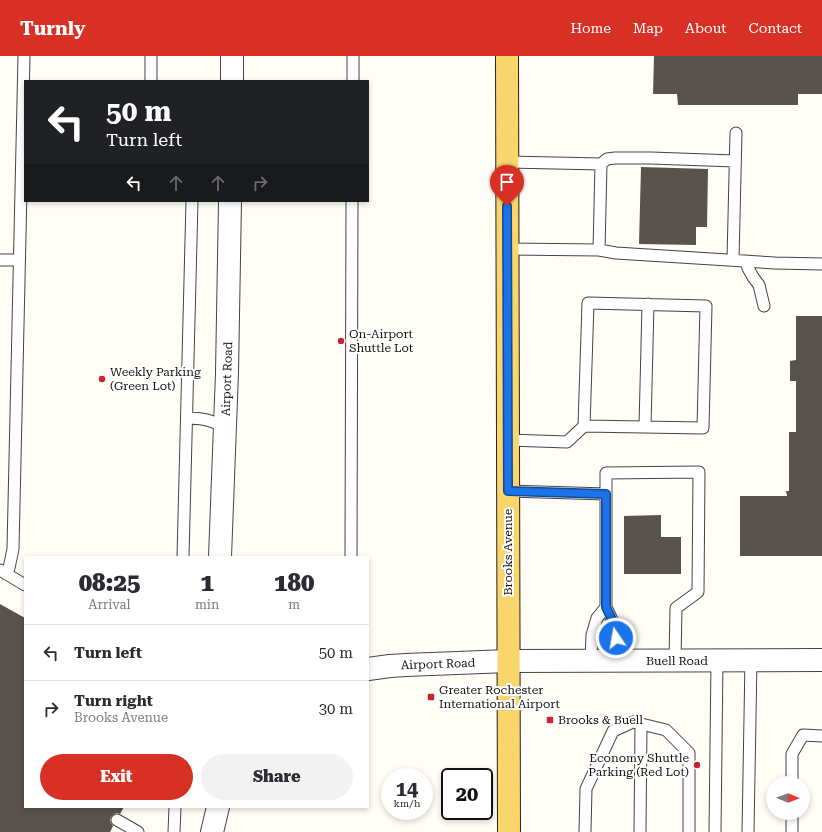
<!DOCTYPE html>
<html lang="en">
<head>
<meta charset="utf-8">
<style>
	:root { --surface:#fff; --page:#f2f2f3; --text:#2b2b33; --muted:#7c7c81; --line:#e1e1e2; --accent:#d93025 }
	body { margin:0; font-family:"Roboto Serif",serif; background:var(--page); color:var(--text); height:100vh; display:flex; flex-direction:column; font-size:15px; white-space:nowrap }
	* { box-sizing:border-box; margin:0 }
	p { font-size:13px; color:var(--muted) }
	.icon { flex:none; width:22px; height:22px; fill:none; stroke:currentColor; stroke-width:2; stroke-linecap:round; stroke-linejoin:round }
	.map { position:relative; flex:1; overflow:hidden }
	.side { position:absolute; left:24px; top:500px; width:345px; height:252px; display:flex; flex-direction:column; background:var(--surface); border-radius:0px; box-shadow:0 2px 6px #0003 }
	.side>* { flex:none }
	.top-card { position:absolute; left:24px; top:24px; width:345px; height:122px; border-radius:0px; box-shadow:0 2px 6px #0003; background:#202124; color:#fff; overflow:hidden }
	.needle { width:26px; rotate:91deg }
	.tools { position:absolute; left:766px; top:720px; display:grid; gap:8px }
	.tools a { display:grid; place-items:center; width:44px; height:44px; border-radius:50%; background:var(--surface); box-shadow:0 2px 6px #0003; font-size:20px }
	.speed { position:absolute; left:381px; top:712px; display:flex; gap:8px; font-size:20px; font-weight:700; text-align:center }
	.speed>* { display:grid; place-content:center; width:52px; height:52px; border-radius:50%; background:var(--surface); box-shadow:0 2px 6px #0003; line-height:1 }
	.speed small { font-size:10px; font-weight:400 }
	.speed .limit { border:2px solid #111; border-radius:6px; background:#fff; color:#111 }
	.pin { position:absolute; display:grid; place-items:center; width:34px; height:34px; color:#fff; margin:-41px -17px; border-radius:50% 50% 50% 0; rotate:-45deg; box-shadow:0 0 4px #0007 }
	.pin .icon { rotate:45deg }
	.me { position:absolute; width:44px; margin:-22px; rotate:348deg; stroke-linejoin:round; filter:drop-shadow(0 0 3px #0008) }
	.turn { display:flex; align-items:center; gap:14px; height:84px; padding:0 16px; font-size:18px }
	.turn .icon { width:52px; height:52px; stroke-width:2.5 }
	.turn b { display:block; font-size:28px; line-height:34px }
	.lanes { display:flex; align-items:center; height:38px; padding:0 16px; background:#0003; justify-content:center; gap:20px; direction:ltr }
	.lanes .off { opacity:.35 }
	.eta { display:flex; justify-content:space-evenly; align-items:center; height:68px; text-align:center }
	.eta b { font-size:24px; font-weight:800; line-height:28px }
	.action { display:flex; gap:8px; margin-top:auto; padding:8px 16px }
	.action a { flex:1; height:46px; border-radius:24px; background:var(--accent); color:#fff; font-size:16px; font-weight:800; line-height:46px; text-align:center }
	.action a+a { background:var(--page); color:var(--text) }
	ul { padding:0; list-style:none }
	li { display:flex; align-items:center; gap:12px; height:56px; padding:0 16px; border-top:1px solid var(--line) }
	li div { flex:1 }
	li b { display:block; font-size:15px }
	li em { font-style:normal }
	header { display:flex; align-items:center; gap:24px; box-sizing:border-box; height:56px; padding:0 20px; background:var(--accent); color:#fff }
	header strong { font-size:19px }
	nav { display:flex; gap:22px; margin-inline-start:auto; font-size:14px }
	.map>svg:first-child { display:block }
	.building { fill:#5a524d }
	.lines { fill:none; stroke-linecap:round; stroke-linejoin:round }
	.service-casing { stroke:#444; stroke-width:13 }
	.minor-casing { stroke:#444; stroke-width:24 }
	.tertiary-casing { stroke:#444; stroke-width:24 }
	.primary-casing { stroke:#222; stroke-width:24 }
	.service { stroke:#fff; stroke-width:11 }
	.minor { stroke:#fff; stroke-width:22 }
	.tertiary { stroke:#fff; stroke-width:22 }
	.primary { stroke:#f9d66b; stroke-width:22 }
	.route-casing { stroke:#114b97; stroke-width:10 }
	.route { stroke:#1a73e8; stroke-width:7 }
	.poi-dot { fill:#c4262e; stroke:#fff; stroke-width:1.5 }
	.labels { text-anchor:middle; stroke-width:4; stroke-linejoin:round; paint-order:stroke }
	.poi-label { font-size:12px; fill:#111; stroke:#fff; text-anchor:start }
	.street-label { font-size:12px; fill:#111; stroke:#fff }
</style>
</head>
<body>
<header>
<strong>Turnly</strong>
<nav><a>Home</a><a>Map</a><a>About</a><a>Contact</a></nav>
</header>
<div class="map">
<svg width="822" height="776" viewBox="0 0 822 776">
	<rect width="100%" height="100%" fill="#fffdf5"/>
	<path class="building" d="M654,0H822V38H798V49H678L677,38H653Z
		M641,111L708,113L707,171H696V189L639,188Z
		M796,260H822V500H740V440H787L786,435H789V376H796V325H790V305L796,304Z
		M661,459V481H681V518H624V460Z
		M0,548L25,562V751H124L120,758L117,757L114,758L111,761L110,764L111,767L113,770L110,776H0Z"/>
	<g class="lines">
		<g class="service-casing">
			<path id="service" d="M151,0V25
				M353,25V0
				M507,106L601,108L599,194L507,193
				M601,108L607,103L615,102H651L735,105
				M599,194L616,197L775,207L822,208
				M0,204H19
				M733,204L736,77
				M746,205L748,212L753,221L759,229L764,250
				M187,362C203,362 210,364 225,371
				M645,371L648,248
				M508,384L567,386L584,370L703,372L706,250L588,247L584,370
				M508,435L606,438
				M183,501L192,145
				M351,501L352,145
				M0,514L25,529
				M6,518L9,512L13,493L24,0
				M591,605L592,579L597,562L606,551
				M616,605L615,570L606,551V417L699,416L698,536L676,552L675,604
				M792,727V698L803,679L822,680
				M117,764L138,776
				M174,776L175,751
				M585,776L586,733L613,675L633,666L666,674L689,697V776
				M640,776L641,668
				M715,776L717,604
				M748,776L751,604
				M792,776V757"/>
		</g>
		<g class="minor-casing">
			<path id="minor" d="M232,25V0
				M220,501L227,317L230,145
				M368,613L390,610L406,609L508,605
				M212,776L218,751"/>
		</g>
		<g class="tertiary-casing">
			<path id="tertiary" d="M508,605L822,604"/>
		</g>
		<g class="primary-casing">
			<path id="primary" d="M507,0L509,776"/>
		</g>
		<use href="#service" class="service"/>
		<use href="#minor" class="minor"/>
		<use href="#tertiary" class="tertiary"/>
		<use href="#primary" class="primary"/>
	</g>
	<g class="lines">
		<g class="route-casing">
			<path id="route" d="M507,150L508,435L606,438V551L615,570L616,582"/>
		</g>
		<use href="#route" class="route"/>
	</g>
	<g class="poi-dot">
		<circle cx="341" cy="285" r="4"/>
		<circle cx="102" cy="323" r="4"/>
		<rect x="427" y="637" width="8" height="8" rx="2"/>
		<rect x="546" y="660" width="8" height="8" rx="2"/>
		<circle cx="697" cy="709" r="4"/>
	</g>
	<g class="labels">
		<g class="poi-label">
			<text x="349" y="282">On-Airport<tspan x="349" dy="14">Shuttle Lot</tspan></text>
			<text x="110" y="320">Weekly Parking<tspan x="110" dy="14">(Green Lot)</tspan></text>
			<text x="439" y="638">Greater Rochester<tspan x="439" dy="14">International Airport</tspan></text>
			<text x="558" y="668">Brooks &amp; Buell</text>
			<text x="689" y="706" text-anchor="end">Economy Shuttle<tspan x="689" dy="14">Parking (Red Lot)</tspan></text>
		</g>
		<g class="street-label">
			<text transform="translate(227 323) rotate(-88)" y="4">Airport Road</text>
			<text transform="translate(508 496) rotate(-90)" y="4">Brooks Avenue</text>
			<text x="677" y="609">Buell Road</text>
			<text transform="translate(438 608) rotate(-2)" y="4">Airport Road</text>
		</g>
	</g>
</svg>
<div class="tools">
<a><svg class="needle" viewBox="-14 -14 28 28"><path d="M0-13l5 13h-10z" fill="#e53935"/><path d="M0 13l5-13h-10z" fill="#7c7c81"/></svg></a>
</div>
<div class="speed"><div>14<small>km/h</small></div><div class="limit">20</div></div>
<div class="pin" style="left:507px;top:150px;background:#d93025"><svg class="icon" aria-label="arrive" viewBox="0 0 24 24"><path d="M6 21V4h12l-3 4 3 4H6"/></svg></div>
<svg class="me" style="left:616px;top:582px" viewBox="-20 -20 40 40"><circle r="17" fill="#1a73e8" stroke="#fff" stroke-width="3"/><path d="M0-11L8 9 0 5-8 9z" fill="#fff"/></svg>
<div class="top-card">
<div class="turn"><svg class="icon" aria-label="left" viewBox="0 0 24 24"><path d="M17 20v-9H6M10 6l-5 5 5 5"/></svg><div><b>50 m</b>Turn left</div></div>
<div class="lanes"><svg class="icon" aria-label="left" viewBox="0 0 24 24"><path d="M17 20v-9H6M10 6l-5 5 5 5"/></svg><svg class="icon off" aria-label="ahead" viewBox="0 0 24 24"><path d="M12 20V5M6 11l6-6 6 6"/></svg><svg class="icon off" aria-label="ahead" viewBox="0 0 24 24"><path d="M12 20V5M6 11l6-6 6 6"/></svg><svg class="icon off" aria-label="right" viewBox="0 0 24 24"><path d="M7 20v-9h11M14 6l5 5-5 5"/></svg></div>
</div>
<section class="side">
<div class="eta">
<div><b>08:25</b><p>Arrival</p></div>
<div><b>1</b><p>min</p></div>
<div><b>180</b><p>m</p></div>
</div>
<ul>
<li><svg class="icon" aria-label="left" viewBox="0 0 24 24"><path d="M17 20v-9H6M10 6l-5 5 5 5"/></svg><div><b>Turn left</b></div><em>50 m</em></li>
<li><svg class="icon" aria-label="right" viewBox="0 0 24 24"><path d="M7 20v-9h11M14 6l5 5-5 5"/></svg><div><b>Turn right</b><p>Brooks Avenue</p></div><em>30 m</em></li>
</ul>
<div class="action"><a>Exit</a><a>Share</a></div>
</section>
</div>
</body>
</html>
